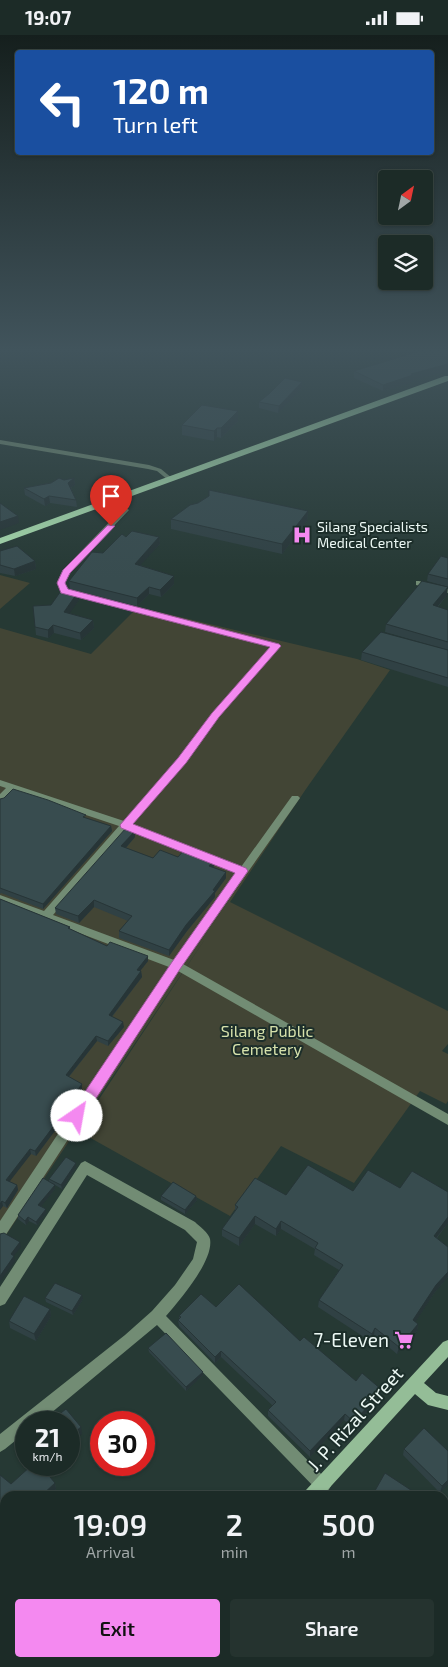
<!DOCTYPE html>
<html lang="en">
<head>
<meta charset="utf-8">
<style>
	:root { --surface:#1c2b27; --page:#25332f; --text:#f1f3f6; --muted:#a0a7a7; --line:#3a4744; --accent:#f489f0 }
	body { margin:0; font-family:"Exo 2",sans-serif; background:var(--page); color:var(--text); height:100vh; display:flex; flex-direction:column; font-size:19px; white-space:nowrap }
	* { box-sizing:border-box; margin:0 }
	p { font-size:16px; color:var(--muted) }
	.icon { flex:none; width:28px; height:28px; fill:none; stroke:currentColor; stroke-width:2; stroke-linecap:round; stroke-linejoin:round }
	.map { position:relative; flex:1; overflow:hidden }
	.details { position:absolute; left:0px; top:1456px; width:449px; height:176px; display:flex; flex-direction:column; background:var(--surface); border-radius:15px 15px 0 0; box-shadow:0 1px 4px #0004,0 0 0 1px var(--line) }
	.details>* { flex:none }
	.hud { position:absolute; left:15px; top:15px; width:419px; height:105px; border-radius:5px; box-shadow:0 1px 4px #0004,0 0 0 1px var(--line); background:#1a4fa0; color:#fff; overflow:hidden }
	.needle { width:32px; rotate:33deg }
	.fabs { position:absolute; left:378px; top:135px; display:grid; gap:10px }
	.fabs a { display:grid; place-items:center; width:55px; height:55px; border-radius:5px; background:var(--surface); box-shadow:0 1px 4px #0004,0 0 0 1px var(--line); font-size:25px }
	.speed { position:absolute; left:15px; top:1376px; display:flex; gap:10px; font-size:25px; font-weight:700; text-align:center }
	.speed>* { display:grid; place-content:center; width:65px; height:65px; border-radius:50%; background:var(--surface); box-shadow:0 1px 4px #0004,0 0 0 1px var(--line); line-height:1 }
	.speed small { font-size:12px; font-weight:400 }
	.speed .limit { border:8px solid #d22; background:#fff; color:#111 }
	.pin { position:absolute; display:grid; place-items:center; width:42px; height:42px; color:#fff; margin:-51px -21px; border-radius:50% 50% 50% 0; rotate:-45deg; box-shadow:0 0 5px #0007 }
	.pin .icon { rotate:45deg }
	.me { position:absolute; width:55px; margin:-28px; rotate:33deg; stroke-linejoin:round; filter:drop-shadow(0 0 4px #0008) }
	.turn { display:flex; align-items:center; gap:18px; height:105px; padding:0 15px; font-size:22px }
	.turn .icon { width:65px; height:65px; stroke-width:2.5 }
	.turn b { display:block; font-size:35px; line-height:42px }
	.eta { display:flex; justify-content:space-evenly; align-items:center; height:85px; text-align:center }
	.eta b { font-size:30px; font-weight:600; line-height:35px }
	.primary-button { display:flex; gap:10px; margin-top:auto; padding:10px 15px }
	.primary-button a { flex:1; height:58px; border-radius:5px; background:var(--accent); color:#111; font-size:20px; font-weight:600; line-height:58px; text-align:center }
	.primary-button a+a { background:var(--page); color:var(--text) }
	.status { display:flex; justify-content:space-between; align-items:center; height:35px; padding:0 25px; background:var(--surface); direction:ltr }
	.status svg { height:14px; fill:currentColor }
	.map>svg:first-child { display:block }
	.green { fill:#424535 }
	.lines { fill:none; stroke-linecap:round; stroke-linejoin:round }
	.street { fill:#728c74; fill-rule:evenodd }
	.secondary { fill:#94bd97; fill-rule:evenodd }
	.primary { fill:#ade3b2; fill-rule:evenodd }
	.wall { fill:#304144 }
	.shaded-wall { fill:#273537 }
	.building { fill:#384c4f; stroke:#273537 }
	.route { fill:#f489f0; stroke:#9f599c }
	.labels { text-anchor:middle; stroke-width:4; stroke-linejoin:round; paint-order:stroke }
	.far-poi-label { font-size:14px; fill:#ecf8f4; stroke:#1c2e2a; text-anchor:start }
	.park-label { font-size:16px; fill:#d6e1ab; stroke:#1c2e2a }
	.near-poi-label { font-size:19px; fill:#ecf8f4; stroke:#1c2e2a; text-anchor:end }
	.near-street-label { font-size:19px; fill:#ecf8f4; stroke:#1c2e2a }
</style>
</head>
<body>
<div class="status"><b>19:07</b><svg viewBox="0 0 49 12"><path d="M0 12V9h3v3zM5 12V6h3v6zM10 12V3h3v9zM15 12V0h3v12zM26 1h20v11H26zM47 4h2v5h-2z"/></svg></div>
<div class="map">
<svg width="448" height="1632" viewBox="0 0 448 1632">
	<rect width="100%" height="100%" fill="#263934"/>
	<path class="green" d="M0,540L30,548L0,574Z
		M138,572L357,624L390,635L306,754L230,867L448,976V1009L442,1016L448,1019V1066L446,1069L420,1056L354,1148L281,1111L230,1181L78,1096L205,904L0,1209V593L91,619Z"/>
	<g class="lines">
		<path class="street" d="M0,405L149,430L161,434L173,444L168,445L157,436L148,434L0,409Z
			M110,464H114L129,475L69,538L65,547L67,555L279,609L280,611L219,682L185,728L132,789L241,832L292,761H298L300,763L183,929L448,1079V1090L178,936L5,1201L0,1203V1186L169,932L0,868V860L44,876L119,791L14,756L3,767L0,768V759L6,753L0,751V745L124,786L179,724L213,678L271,612L61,558L57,547L63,535L121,475L110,466ZM127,795L236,838L174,925L53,880Z
			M416,546H419L448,554V558L416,550Z
			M85,1126L195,1187C199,1191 209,1198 210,1204C214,1225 180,1265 166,1281L328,1446L331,1451L328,1456L323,1459L318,1456L157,1290L39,1388H26V1397L5,1414L0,1417V1399L125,1300L152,1276L175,1250L193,1224L197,1207L185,1195L87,1140L5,1269L0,1271V1252L81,1128Z
			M444,1589L448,1590V1610L444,1609Z"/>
		<path class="secondary" d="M448,1305V1322L424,1348L436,1358L448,1361V1375L428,1370L415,1359L322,1461H304L306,1455L443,1307Z
			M139,1628H158L157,1632H137Z"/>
		<path class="primary" d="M445,341H448V346L0,509V503Z"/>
	</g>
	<path class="wall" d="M392,315H448V336L413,345V347L383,356L354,343V336L408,319Z
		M302,347V353L278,378L259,373V367Z
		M238,386L221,403L217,402L214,406L182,400V390Z
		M74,443L75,450L71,453L76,465L77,472L50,468L45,471L25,460L24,453Z
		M209,455L308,476L307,486L282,519L171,494V484L209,461Z
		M126,502H159L160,509L140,530L174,541V549L161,562L149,559L137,571L70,554L69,546L103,518Z
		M0,516L35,526L36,534L15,541L0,538Z
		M448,523V552L427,546L428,539Z
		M447,560L438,572L448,575V615L385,597L386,589Z
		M79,565L69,578L93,585L94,593L81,605L54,598L48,603L36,600L33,571L51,570Z
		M448,615V652L361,625L362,617Z
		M0,764L86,783L111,791L112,796L43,874L1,858L0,859Z
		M135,796V802L126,813L153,823L178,822L214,825V831L213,832L226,837V843L215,858V862L187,896L169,921L119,903V896L128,886L94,872L79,888L56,879L55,873Z
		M0,864L70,892V894L107,911L148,926L140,936H141L142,942L112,982L124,992L108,1011L97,1006L69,1042L82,1054L56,1089L57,1093L36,1121L31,1119L9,1146L17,1150L18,1155L7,1173L3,1171L0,1175Z
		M76,1128V1132L62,1154L55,1150V1154L41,1171L46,1174V1178L37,1190L29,1186L26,1190L18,1184V1180L49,1147V1144Z
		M400,1153L448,1157V1188L437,1203L448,1212V1242L435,1257L415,1287L418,1289L417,1296L397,1319L374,1300L370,1306L318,1272L319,1265L339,1235L314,1220L315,1214L281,1194L276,1201L255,1189L239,1211L222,1201V1194L235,1176V1170L286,1160Z
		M161,1161H196L197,1165L185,1179L161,1165Z
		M45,1263L83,1264L73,1280L46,1267Z
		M216,1272L300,1306L356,1346L380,1361L353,1393L344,1385L310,1422L268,1381V1375L273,1371L221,1322L215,1328L179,1291L178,1285L179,1284V1281Z
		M50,1274L51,1281L36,1306L10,1293L9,1286Z
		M148,1313L203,1337V1340L186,1356L149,1317Z
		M404,1414L448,1416V1449L440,1458L403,1420Z
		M0,1440L11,1449L55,1448L56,1454L49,1461H5V1628L0,1632L3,1472L0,1470Z
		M444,1478L448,1480V1521L444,1518Z
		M368,1628H397L393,1632H371Z"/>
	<path class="shaded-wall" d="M448,327V336L413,345V347L383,356V350L411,339Z
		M302,347V353L278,378L279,371Z
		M238,376V386L221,403V393Z
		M217,393V402L214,406V396Z
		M74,443L75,450L68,455V448Z
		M49,461L50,468L45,471L44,464Z
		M308,476L307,486L282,519V509Z
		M18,481L19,488L0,495V487Z
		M159,502L160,509L135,536V529Z
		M35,526L36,534L15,541L14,534Z
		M174,541V549L161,562L160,555Z
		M149,552V559L137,571V563Z
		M448,552L447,560L432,578L433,570Z
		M78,557L79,565L65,585L64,577Z
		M93,585L94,593L81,605L80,598Z
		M53,590L54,598L48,603V595Z
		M111,791L112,796L43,874V869Z
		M135,796V802L122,817L121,811Z
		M214,825V831L209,837V831Z
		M226,837V843L215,858V862L187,896L169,921V915L186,890Z
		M94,865V872L79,888L78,881Z
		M148,921V926L137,940V935Z
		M141,936L142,942L109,985V980Z
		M123,987L124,992L108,1011V1006Z
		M96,1001L97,1006L66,1045V1040Z
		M82,1049V1054L56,1089L57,1093L36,1121L35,1116L54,1087Z
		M30,1114L31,1119L7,1150L6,1145Z
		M76,1128V1132L62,1154L61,1150Z
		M17,1150L18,1155L7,1173L5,1168Z
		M55,1150V1154L39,1174L38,1170Z
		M196,1161L197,1165L185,1179V1175Z
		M2,1166L3,1171L0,1175V1169Z
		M46,1174V1178L37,1190L36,1187Z
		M255,1181V1189L239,1211V1203Z
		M28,1182L29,1186L26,1190L25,1186Z
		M448,1182V1188L432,1208L434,1201Z
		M281,1186V1194L276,1201V1194Z
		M20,1207L21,1212L14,1221L15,1226L0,1247V1241L11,1219Z
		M448,1237V1242L435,1257L412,1292L413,1285L436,1250Z
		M82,1260L83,1264L73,1280L72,1276Z
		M50,1274L51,1281L36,1306L34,1299Z
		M418,1289L417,1296L397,1319L399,1312Z
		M375,1293L374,1300L370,1306L372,1299Z
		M221,1316V1322L215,1328V1322Z
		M203,1337V1340L186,1356V1352Z
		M382,1355L380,1361L353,1393L354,1387Z
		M345,1379L344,1385L310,1422V1416Z
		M81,1392L82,1399L69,1410V1402Z
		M448,1445V1449L440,1458L442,1451Z
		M55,1448L56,1454L49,1461H41Z
		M102,1628H109L104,1632H97Z
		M394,1628H397L393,1632H390Z"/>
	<path class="building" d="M415,315H448V321L444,323L448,325V329L411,339L413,340L383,350L354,336L419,316Z
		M285,343L302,347L279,371L259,367L270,358Z
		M202,370L238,376L221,393H217L214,396L182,390Z
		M59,443L64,445L74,443L68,448L76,465L49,461L44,464L24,453L51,448Z
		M209,455L308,476L282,509L171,484L190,470L198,468L209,461Z
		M0,468L18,481L0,487Z
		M132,496L159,502L135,529L174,541L160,555L149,552L137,563L69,546L92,517L103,518L122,499L126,502Z
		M17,511L35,526L14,534L0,530V516Z
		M441,521L448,523V544L428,539Z
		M422,546L448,552L433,570L448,575V607L386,589Z
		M63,553L78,557L64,577L93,585L80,598L53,590L48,595L35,592L33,571L51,570Z
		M381,597L448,615V643L362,617Z
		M13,754L48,765L86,780L83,782L111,791L43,869L0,853V764L4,763Z
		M126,793L135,796L121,811L153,823L160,815L178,822L185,814L214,825L209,831L226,837L213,855L215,856L186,890L169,915L119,896L132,881L94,865L78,881L55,873Z
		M0,864L70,892L68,893L107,911L110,907L148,921L137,935L141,936L109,980L123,987L108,1006L96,1001L66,1040L82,1049L54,1087L56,1088L35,1116L30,1114L6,1145L17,1150L5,1168L2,1166L0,1169Z
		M66,1122L76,1128L61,1150L49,1144Z
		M308,1130L353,1156L368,1135L400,1153L412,1136L448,1157V1182L434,1201L448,1212V1237L436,1250L413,1285L418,1289L399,1312L375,1293L372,1299L319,1265L343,1230L315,1213L318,1208L281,1186L276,1194L255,1181L239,1203L222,1194L238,1172L235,1170L255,1143L286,1160Z
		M43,1143L55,1150L38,1170L46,1174L36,1187L28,1182L25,1186L18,1180Z
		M173,1147L196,1161L185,1175L161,1161Z
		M4,1198L20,1207L11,1219L14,1221L0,1241V1199Z
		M55,1248L82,1260L72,1276L45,1263Z
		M239,1249L300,1306L304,1302L356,1346L362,1338L382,1355L354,1387L345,1379L310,1416L268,1375L276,1367L221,1316L215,1322L178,1285L181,1282L179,1281L201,1259L216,1272Z
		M24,1261L50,1274L34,1299L9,1286Z
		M166,1298L203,1337L186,1352L148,1313Z
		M66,1374L81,1392L69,1402V1388H48Z
		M424,1393L448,1416V1445L442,1451L404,1414Z
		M32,1430H40L55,1448L41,1461H5V1469L0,1465V1440L11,1449Z
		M385,1438L420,1461H372Z
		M5,1471V1628H102L97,1632H0V1475Z
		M444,1478L448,1480V1513L444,1510Z
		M227,1628H302L306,1632H224Z
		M373,1628H394L390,1632H377Z"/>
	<linearGradient id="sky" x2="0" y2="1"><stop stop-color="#151f1d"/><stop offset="0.58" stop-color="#41545c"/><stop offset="1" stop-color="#41545c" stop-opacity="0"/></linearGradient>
	<rect width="448" height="543" fill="url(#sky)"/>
	<path class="route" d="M108,490L115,491L70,538L65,548L68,554L279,609L281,611L219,682L186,728L133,789L246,833L248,836L180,934L82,1085L77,1086L72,1085L70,1081L72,1076L172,927L235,838L121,793L120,790L178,723L212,678L270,612L61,558L57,548L63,535Z"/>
	<defs>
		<g id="hospital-bare" transform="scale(1.5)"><path d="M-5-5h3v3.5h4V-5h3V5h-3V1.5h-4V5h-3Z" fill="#f489f0" stroke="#1c2e2a" stroke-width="2.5" paint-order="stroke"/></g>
		<g id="supermarket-bare" transform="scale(1.5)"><path d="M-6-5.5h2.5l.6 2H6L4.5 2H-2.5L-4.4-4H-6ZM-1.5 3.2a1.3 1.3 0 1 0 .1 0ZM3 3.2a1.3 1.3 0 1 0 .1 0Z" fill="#f489f0" stroke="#1c2e2a" stroke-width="2.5" paint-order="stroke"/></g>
	</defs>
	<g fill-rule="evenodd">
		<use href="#hospital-bare" x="302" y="500"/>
		<use href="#supermarket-bare" x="404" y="1305"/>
	</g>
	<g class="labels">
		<g class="far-poi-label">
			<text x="317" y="497">Silang Specialists<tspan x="317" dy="16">Medical Center</tspan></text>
		</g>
		<g class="park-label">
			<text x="267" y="1002">Silang Public<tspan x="267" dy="18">Cemetery</tspan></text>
		</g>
		<g class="near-poi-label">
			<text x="389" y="1312">7-Eleven</text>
		</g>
		<g class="near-street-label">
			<text transform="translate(355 1384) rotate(-48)" y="7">J. P. Rizal Street</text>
		</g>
	</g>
</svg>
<div class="fabs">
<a><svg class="needle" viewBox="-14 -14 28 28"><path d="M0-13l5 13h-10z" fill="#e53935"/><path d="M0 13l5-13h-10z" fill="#a0a7a7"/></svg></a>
<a><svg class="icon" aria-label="layers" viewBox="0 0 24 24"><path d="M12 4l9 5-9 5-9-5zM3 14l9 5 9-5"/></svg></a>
</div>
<div class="speed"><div>21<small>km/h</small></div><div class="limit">30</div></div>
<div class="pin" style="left:111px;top:491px;background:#d93025"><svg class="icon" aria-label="arrive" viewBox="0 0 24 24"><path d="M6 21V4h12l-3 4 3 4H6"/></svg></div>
<svg class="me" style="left:77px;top:1081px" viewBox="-20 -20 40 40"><circle r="19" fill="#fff"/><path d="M0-13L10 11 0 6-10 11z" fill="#f489f0"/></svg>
<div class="hud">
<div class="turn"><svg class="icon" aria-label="left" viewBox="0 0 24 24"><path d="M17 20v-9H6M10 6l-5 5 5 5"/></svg><div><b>120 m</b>Turn left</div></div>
</div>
<section class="details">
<div class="eta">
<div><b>19:09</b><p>Arrival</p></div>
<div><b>2</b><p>min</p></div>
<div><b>500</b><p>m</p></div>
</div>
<div class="primary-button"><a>Exit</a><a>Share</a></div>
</section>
</div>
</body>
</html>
